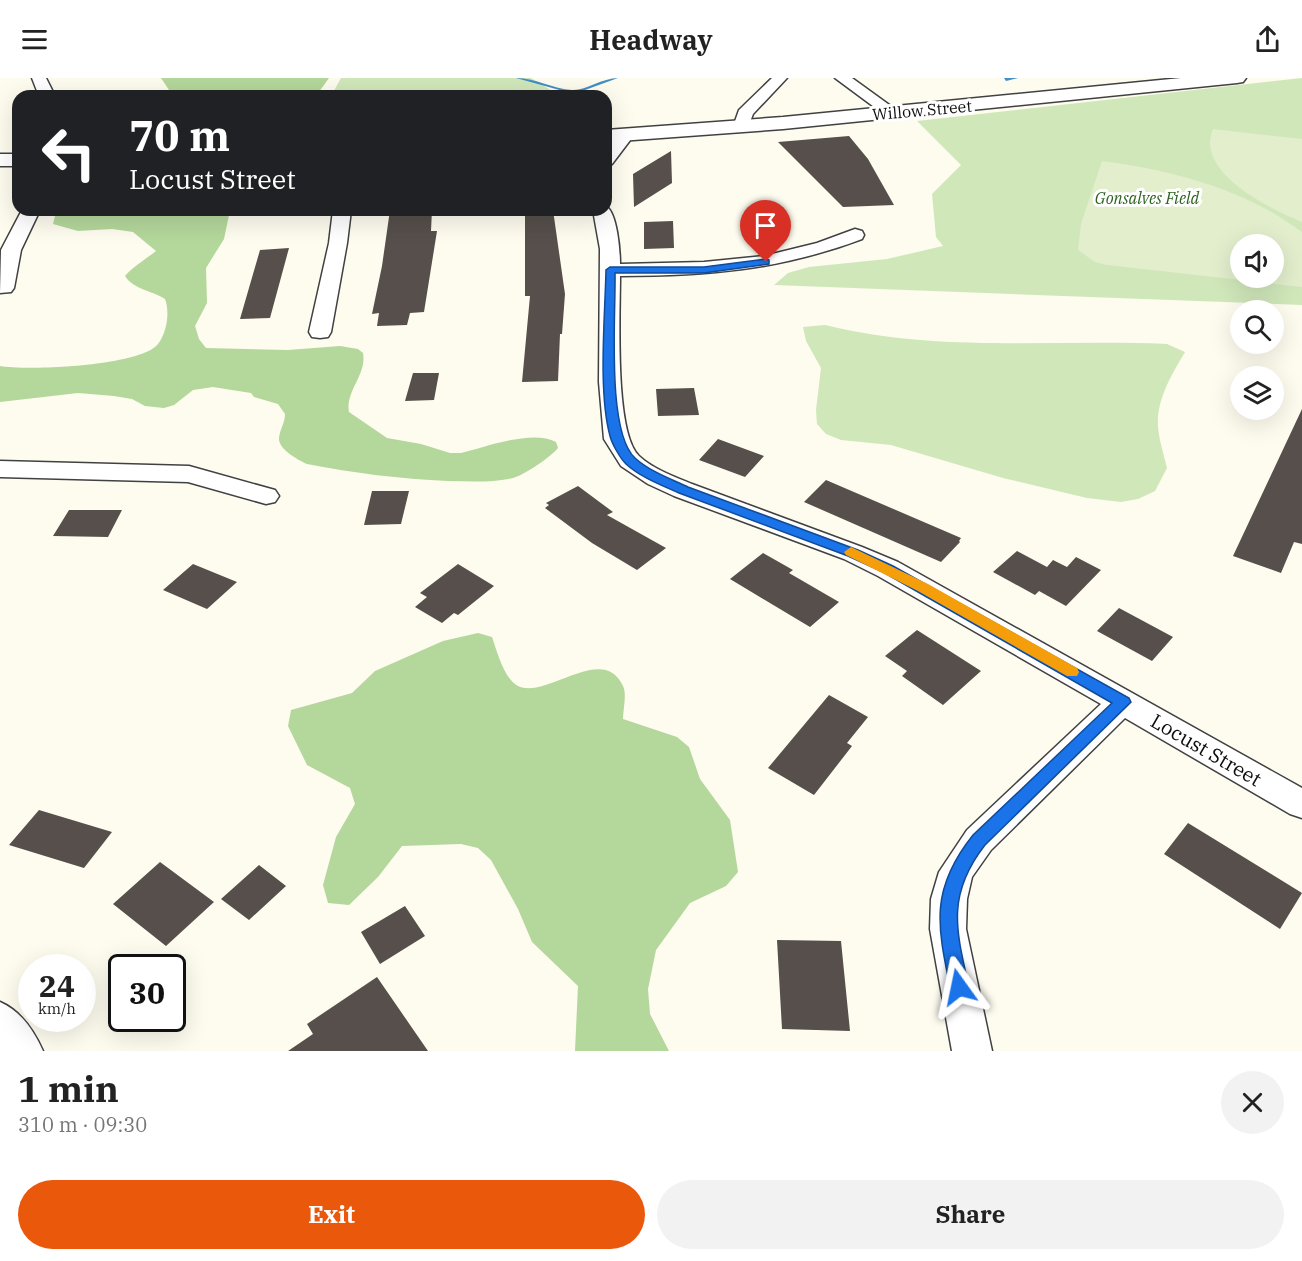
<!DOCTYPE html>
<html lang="en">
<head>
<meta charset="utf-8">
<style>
	:root { --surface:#fff; --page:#f2f2f2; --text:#222; --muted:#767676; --accent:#ea580c }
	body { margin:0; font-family:"IBM Plex Serif",serif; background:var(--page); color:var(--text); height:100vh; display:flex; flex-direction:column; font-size:22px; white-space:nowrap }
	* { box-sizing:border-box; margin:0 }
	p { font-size:20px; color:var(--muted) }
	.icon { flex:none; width:33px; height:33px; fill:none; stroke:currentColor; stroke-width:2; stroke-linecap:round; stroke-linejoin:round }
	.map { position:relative; height:973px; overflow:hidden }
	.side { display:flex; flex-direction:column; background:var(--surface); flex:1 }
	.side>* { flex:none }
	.banner { position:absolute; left:12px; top:12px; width:600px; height:126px; border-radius:18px; box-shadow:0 6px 24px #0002; background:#202124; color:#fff; overflow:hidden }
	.fabs { position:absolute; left:1230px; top:156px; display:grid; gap:12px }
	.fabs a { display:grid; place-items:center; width:54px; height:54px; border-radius:50%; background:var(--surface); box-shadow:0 6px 24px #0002; font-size:30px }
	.speed { position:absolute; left:18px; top:876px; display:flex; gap:12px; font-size:30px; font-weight:700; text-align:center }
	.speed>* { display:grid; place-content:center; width:78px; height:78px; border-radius:50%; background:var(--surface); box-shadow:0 6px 24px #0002; line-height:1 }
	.speed small { font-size:15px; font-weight:400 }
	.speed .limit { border:3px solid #111; border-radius:9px; background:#fff; color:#111 }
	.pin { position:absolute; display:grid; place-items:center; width:51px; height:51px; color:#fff; margin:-62px -26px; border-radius:50% 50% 50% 0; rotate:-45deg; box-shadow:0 0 6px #0007 }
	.pin .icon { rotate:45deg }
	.me { position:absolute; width:66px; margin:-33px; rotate:348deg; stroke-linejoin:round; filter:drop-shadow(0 0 4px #0008) }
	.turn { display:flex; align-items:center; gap:21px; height:126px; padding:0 18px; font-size:27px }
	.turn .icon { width:78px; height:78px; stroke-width:2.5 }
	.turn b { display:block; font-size:42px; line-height:51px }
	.round { display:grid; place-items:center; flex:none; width:63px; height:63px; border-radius:32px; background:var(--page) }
	.overview { display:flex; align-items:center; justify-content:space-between; height:102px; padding:0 18px }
	h1 { font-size:36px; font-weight:700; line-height:45px }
	.action { display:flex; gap:12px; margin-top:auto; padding:12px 18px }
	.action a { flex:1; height:69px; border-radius:36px; background:var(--accent); color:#fff; font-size:24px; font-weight:700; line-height:69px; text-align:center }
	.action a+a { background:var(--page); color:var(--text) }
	header { display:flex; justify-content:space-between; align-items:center; height:78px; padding:0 18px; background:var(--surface); font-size:27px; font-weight:700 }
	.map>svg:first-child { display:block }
	.green { fill:#d0e7ba; fill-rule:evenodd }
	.forest { fill:#b4d79b }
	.pitch { fill:#e2eecc; fill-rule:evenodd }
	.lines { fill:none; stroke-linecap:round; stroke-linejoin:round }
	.stream { fill:#428ec6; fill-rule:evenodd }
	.building { fill:#564f4b }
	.minor-casing { stroke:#414141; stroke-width:3 }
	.tertiary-casing { stroke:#414141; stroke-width:3 }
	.minor { fill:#fff; fill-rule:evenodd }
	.tertiary { fill:#fff; fill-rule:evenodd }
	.route { fill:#1a73e8; stroke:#114b97; stroke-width:1.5 }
	.slow { fill:#f59e0b }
	.labels { text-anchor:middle; stroke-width:6; stroke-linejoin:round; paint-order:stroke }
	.far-street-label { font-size:16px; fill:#0e0e0e; stroke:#fff }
	.far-park-label { font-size:16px; font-style:italic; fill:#2d6221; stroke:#fff }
	.street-label { font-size:20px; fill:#0e0e0e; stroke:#fff }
</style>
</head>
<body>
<header><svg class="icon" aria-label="menu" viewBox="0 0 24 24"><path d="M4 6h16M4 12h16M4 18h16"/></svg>Headway<svg class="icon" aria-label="share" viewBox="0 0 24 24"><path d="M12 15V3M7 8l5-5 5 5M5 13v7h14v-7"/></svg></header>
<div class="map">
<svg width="1302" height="973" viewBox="0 0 1302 973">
	<rect width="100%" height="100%" fill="#fefbef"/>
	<path class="green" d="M341,0H531L560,18H331Z
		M1302,0V227L774,207L788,195L809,189L887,181L943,168L936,159L932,116L961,87L917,43ZM1240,166H1274V200H1240Z
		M825,247C937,275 1053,261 1167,266L1185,274C1172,296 1156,322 1158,349C1159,362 1164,377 1167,390L1155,413L1138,421L1121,424L1087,420L1003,400L891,367L841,362L826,356L817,346L816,332L821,290L806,263L803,249Z"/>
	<path class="forest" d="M161,0H329L316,18H173Z
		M64,132H227L229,137L224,161L206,190L207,225L195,248L199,261L206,270L288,272L340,268L358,271L363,275C367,297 345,313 349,334L387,360L421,366L450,375H461C485,369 533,351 556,364L558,370C551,379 524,397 513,400C491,405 470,403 448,403C400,401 354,395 307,386C298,382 278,371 279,360C280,351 285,345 285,336L278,326L254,319L251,315L213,309L193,312L174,327L164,330L145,328L132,321L114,318L78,315L0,324V288C28,293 141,288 158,266C167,254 170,234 165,221C153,213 133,211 125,198C134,188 146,181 156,173L133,154L112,151L78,153L53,146L55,138Z
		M478,555L492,559C497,573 504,601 518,608C546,622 603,564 623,608C627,616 623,632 623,641L677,659L689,669L700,701L730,742L738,794L726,808L690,825L656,872L648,911L650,936L669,973H575L578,908L532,864L518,831L491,782L478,770L461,766L402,768L378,799L349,827L328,825L323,807L336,759L355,726L350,710L307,687L288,648L291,632L352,615L375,593L443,563Z"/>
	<path class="pitch" d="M1213,51L1302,61V144C1270,131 1194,94 1213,51Z
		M1102,83C1172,92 1245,111 1302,154V209L1107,187L1095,184L1078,172L1081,146ZM1240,166H1274V200H1240Z"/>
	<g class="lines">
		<path class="stream" d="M516,0C536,0 553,11 572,12C585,13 602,0 618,0L574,16Z
			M1004,0H1018L1006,3Z"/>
	</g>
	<path class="building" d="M849,58L868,81L894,127L843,129L778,64Z
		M671,73L672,105L634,129L633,96Z
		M390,132H432L431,153H437L424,234L410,235L407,247L377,248L379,235L372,236L382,188Z
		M525,132H553L565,216L562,256H560L558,303L522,304L530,218H525Z
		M673,143L674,170L644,171V144Z
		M289,170L270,240L240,241L260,172Z
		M413,295H439L434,322L405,323Z
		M694,310L699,337L658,338L656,311Z
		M1302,331V466L1294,464L1281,495L1233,478Z
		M718,361L764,378L745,399L699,382Z
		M826,402L961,460L959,463L960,464L941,484L804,424Z
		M578,408L613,434L607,437L666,470L637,492L592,465L545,430L549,427L546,425Z
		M372,413H409L401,446L364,447Z
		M69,432H122L108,459L53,458Z
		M1017,473L1047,489L1053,482L1067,489L1076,479L1101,492L1066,528L1039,513L1035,517L993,494Z
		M763,475L793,492L789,495L839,524L810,549L730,501Z
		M193,486L237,504L207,531L163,512Z
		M458,486L494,508L458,537L454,535L442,545L415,529L427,519L420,515Z
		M1119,530L1173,559L1152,583L1097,553Z
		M917,552L981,593L943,627L902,598L907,593L885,578Z
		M829,617L868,639L847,665L852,668L814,717L768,690Z
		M39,732L112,754L84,790L9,767Z
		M1188,745L1302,815L1280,851L1164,776Z
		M160,784L214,824L166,868L113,826Z
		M259,787L286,808L249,842L221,821Z
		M405,828L425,858L380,886L361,854Z
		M777,862L841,863L850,953L782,951Z
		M377,899L428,973H288L313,956L307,946Z"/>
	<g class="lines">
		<g class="minor-casing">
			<path id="minor" d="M32,0H46L55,18H39Z
				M772,0H787L753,36L747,52H735L733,49L739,32Z
				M835,0H852L899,34L897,37H885Z
				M626,52L634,57L612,86L606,87C606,73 610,56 626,52Z
				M606,128C617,135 620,172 620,186L704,184L764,178L817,165L855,151L862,153L864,157L862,161C780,192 706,198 620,198C620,234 614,355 639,378C653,391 675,399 692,406L862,469L898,484L1302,710V740L1290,736L1125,640L991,772L972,799L967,821L966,851L992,973H952L930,851L931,821L939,794L967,752L1101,626L878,498L844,481L674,418L648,406L621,388L604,361L599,304L600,171L593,132H606Z
				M22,132H40L21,172L14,210L11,214L0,215L1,172Z
				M333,132H351L347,165L331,254L328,259L320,260L312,259L309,254L329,165Z
				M0,383L189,388L275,412L279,418L275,424L266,426L188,404L0,399Z
				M0,924C21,933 34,953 43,973H0Z"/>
		</g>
		<g class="tertiary-casing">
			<path id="tertiary" d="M1181,0H1246L1243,4L1237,5L783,51L606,64V52L783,39Z
				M0,76H18V88H0Z"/>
		</g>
		<use href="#minor" class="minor"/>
		<use href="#tertiary" class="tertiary"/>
	</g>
	<path class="route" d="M766,181L769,182V186L704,195H615C616,236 606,353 635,380C649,393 671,401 688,409L858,472L893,488L1129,620L1131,624L985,767C946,817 956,852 969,909L966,916L959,918L952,916L950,909C937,846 930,811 973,757L1112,625L883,494L848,478L679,415C661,407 640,399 626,386C620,380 612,366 610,358C598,314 605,239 606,192L610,189H704Z"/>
	<path class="slow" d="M851,469L928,506L1077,590L1079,594L1077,598H1067L918,513L846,477L844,474Z"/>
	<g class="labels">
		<g class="far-street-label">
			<text transform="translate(922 32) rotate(-5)" y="6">Willow Street</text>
		</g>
		<g class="far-park-label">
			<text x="1147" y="126">Gonsalves Field</text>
		</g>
		<g class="street-label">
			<text transform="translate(1206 672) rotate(30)" y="7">Locust Street</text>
		</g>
	</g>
</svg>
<div class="fabs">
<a><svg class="icon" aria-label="sound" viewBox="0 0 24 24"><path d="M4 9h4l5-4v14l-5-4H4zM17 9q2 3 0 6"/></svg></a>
<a><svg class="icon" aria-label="search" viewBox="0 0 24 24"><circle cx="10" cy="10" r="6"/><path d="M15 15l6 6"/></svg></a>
<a><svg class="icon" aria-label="layers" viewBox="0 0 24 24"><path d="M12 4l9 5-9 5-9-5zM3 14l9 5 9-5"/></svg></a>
</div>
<div class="speed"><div>24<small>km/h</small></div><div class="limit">30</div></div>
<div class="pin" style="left:766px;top:184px;background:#d93025"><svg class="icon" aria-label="arrive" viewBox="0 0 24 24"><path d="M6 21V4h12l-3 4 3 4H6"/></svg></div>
<svg class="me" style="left:959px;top:909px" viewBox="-20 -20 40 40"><path d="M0-17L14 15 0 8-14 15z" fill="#1a73e8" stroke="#fff" stroke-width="4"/></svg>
<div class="banner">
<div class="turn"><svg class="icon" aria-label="left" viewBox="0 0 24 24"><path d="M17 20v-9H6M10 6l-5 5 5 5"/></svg><div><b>70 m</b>Locust Street</div></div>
</div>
</div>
<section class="side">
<div class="overview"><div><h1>1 min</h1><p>310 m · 09:30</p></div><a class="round"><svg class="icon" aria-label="close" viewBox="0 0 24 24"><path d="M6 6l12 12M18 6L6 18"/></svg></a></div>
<div class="action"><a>Exit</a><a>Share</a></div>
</section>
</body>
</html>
